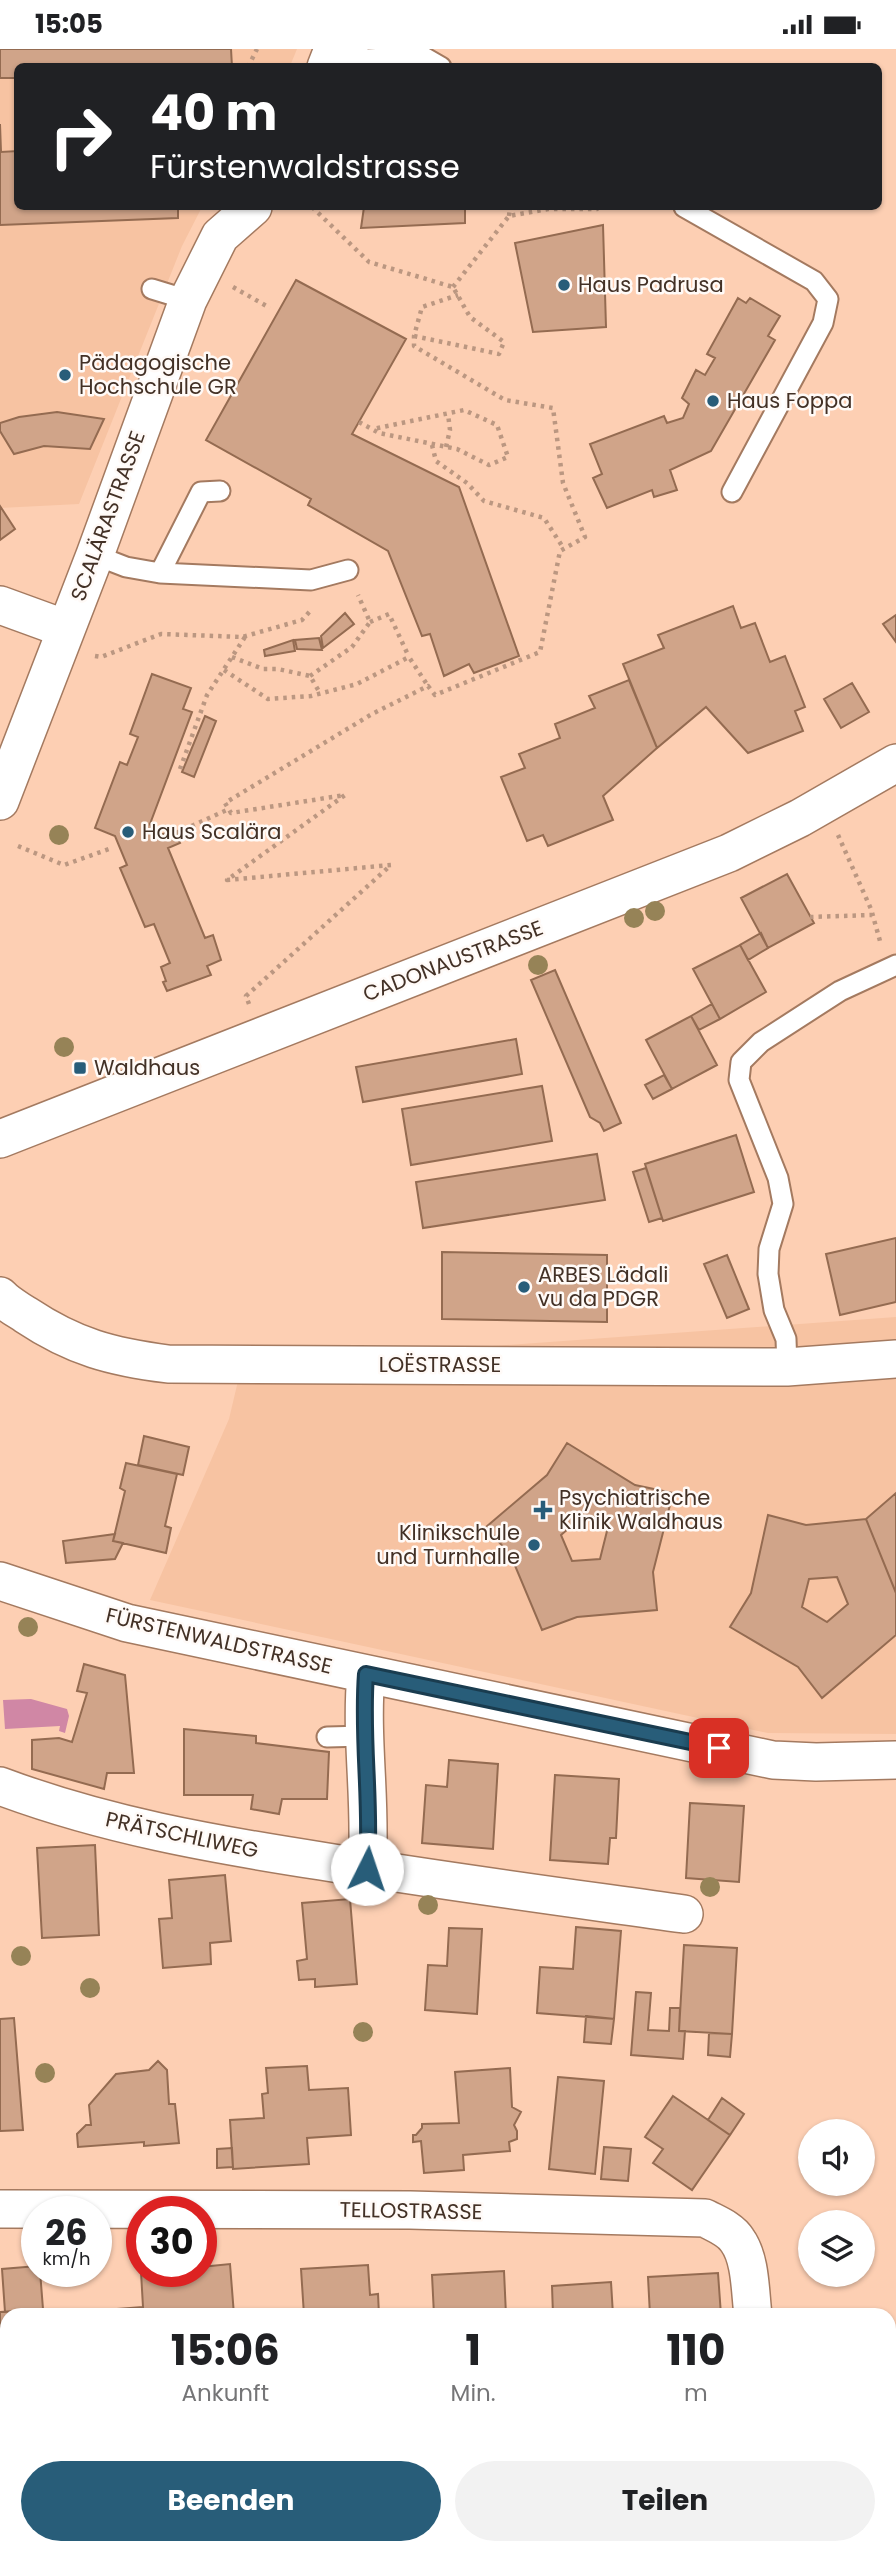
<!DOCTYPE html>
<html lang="de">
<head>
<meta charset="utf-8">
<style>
	:root { --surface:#fff; --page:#f2f2f2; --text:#202124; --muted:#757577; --accent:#285d79 }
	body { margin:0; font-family:Poppins,sans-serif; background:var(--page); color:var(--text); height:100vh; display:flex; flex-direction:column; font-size:26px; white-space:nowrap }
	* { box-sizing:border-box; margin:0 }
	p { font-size:23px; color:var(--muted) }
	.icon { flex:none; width:38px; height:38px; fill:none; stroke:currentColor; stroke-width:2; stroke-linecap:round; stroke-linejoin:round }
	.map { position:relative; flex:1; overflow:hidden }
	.details { position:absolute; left:0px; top:2259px; width:896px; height:247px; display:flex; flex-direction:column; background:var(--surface); border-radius:21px 21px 0 0; box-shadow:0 2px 5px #0004 }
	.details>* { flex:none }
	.banner { position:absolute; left:14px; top:14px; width:868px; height:147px; border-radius:10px; box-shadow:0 2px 5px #0004; background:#202124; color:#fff; overflow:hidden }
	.tools { position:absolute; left:798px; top:2070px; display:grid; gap:14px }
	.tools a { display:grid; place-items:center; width:77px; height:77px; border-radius:50%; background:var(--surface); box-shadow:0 2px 5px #0004; font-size:35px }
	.speed { position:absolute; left:21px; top:2147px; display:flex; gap:14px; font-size:35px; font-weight:700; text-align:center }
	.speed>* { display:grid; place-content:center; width:91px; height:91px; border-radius:50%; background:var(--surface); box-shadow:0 2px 5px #0004; line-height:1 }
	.speed small { font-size:18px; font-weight:400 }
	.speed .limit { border:10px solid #d22; background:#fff; color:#111 }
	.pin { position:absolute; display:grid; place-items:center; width:60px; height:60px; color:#fff; margin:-30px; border-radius:14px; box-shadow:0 4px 10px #0006 }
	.me { position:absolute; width:77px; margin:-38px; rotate:4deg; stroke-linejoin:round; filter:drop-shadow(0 0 5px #0008) }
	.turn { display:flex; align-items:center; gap:24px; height:147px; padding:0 21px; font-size:32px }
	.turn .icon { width:91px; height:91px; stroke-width:2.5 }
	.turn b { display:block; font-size:49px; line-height:60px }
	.eta { display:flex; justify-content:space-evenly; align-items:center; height:119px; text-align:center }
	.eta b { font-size:42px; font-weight:700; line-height:49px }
	.action { display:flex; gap:14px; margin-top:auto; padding:14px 21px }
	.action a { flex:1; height:80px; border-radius:42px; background:var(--accent); color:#fff; font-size:28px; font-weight:700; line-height:80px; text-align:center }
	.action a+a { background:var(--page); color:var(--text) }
	.status { display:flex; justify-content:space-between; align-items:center; height:49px; padding:0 35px; background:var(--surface); direction:ltr }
	.status svg { height:19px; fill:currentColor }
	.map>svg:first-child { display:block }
	.built { fill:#f7c3a2 }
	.water { fill:#d087a5 }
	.building { fill:#d0a489; stroke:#946b51; stroke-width:2; fill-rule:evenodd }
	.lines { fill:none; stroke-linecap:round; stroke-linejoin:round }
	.lane-casing { stroke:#a47a60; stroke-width:23 }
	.street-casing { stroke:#a47a60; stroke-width:40 }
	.path { stroke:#bb9781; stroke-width:4.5; stroke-dasharray:3.5 5; stroke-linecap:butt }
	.lane { stroke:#fff; stroke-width:19 }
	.street { stroke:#fff; stroke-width:37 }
	.tree { fill:#968357 }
	.route-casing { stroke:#1a3c4f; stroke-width:18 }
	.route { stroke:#285d79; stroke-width:12 }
	.poi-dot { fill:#285d79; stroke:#fffaf7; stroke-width:2.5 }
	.labels { text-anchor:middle; stroke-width:5; stroke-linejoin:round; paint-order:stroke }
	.poi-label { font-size:21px; fill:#433126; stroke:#fffaf7; text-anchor:start }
	.street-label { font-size:21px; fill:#433126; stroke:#fffaf7 }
</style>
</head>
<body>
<div class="status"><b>15:05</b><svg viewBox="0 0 49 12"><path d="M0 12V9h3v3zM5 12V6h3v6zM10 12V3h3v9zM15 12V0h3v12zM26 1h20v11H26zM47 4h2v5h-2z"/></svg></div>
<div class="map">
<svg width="896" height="2505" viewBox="0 0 896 2505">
	<rect width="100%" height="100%" fill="#fdcfb3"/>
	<path class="built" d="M0,0H297L290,17L18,18V158H202L182,197L79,455L0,459Z
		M896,1268V1685L768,1684L150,1551L229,1370L242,1315Z"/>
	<path class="water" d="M31,1650L67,1660L69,1667L65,1684L59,1682L60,1677L5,1680L3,1651Z"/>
	<path class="building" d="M0,0H231L232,18H18V29H0Z
		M0,75L1,103L18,102V158H178V169L0,176Z
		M364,158H465V174L361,179Z
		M603,176L606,278L533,283L515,194Z
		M296,231L406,290L352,385L459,438L519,607L474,624L469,615L444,627L430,585L422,587L388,502L308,456L311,450L206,391Z
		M738,249L746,254L750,249L780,267L768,287L775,291L711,402L670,421L677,441L654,448L652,441L607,459L593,429L602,425L590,395L664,367L667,374L683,369L689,355L682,349L696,321L705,326L715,309L707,305Z
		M57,363L104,370L90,400L44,397L14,405L0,382V374L19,368Z
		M0,457L15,480L0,491Z
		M733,557L741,579L755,574L770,613L785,607L805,658L795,662L803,682L748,704L706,658L657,699L623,615L664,599L658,586Z
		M345,564L354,575L323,599L321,587Z
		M896,566V593L883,575Z
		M319,589L322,601L297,600L295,591Z
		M293,591L295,602L265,607L264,601Z
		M152,625L191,639L183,660L192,663L150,775L155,788L174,781L176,784L180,794L168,799L205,889L213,886L221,911L207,917L211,926L167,942L163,933L166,932L161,918L170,914L154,875L145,878L120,819L127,816L115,787L95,779L120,713L127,716L138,688L130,685Z
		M629,631L657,699L603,747L613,771L548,797L543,786L527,792L501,728L525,719L519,705L560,689L555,675L595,659L589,647Z
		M852,634L869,663L841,679L824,650Z
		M205,667L216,672L194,728L182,723Z
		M787,825L814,874L768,899L741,849Z
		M761,884L768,899L748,911L740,896Z
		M740,896L766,943L720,970L693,920Z
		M555,921L621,1074L604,1082L600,1074L590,1068L531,931Z
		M712,955L720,970L699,981L691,967Z
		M691,967L717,1016L672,1040L646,991Z
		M516,990L522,1025L363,1053L356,1018Z
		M664,1026L672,1040L653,1050L645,1036Z
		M542,1037L552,1092L411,1116L402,1060Z
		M736,1086L754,1143L663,1172L645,1115Z
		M597,1105L605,1151L423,1179L416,1133Z
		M646,1119L662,1169L649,1173L633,1123Z
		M896,1189V1253L840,1266L826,1205Z
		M442,1203L607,1206V1273L442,1270Z
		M727,1206L749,1260L727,1269L704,1215Z
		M144,1387L189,1398L183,1426L138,1416Z
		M567,1394L635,1436L673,1444L653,1523L657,1561L577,1568L542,1581L511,1507L486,1478L547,1426ZM583,1467L607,1482L600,1510L572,1512L561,1486Z
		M126,1414L177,1425L165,1477L171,1479L166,1504L113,1492L125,1442L120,1439Z
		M896,1444V1544L866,1470Z
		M768,1466L806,1476L866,1470L896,1544V1586L822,1649L798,1618L730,1578L751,1544ZM837,1528L848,1555L827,1573L802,1558L809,1530Z
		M115,1485L113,1492L123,1494L115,1510L66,1514L63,1492Z
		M84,1615L125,1626L134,1724H107L104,1740L32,1720V1691L59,1689L72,1693L87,1644L77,1642Z
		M184,1680L256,1687V1694L329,1703L327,1750H282L279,1765L251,1760L253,1746H184Z
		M449,1711L498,1715L493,1800L422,1794L426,1736L447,1738Z
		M555,1726L619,1730L616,1789H610L608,1815L550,1811Z
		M690,1754L744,1757L739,1833L686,1829Z
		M95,1796L99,1886L42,1889L37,1799Z
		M225,1826L231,1892L210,1894L211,1915L163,1919L159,1870L172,1869L169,1831Z
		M350,1850L357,1935L315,1938V1930L299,1931L297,1912L307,1910L302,1854Z
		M576,1878L621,1882L614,1970L537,1964L540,1918L573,1920Z
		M449,1879L482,1880L477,1965L425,1961L428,1916L447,1917Z
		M684,1896L737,1899L732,1985L679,1982Z
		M636,1943L651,1944L648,1981L669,1982L670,1959H680L679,1982H685L683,2010L631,2006Z
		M586,1967L614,1970L611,1995L584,1993Z
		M14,1969L23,2081L0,2082V1970Z
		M709,1984L732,1985L730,2008L708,2006Z
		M158,2012L167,2021L169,2055H175L179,2094L144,2097V2093L78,2098L77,2085L86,2076H91L89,2056L116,2025L149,2021Z
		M307,2017L309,2041L348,2039L351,2086L307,2089L309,2115L233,2120L230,2071L264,2069L262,2045L268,2044L266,2019Z
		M510,2019L512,2058L521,2063L514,2076L517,2082V2090L509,2093L510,2102L463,2106L464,2121L424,2124L421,2092L413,2093V2086H416L422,2079V2075L459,2074L455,2023Z
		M558,2028L604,2032L595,2125L549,2120Z
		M673,2047L730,2086L692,2141L653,2114L663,2100L645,2088Z
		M722,2049L744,2065L730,2086L708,2071Z
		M604,2098L631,2100L628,2132L601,2130Z
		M232,2099L233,2118L217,2119V2100Z
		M230,2215L234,2266H93L92,2262L143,2258L141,2223L201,2222V2218Z
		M368,2216L370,2246L378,2245L379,2266H304L301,2220Z
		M37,2217V2222H40L43,2260L5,2263L2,2220Z
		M504,2222L506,2266H434L432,2226Z
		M718,2224L721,2266H650L648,2228Z
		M611,2233L613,2266H553L552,2237Z
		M43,2260V2266H7V2330H0V2263Z
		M103,2499H196L197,2505H105Z"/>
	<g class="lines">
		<g class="lane-casing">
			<path id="lane" d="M333,0L367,10L422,7L441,18
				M684,158L814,232L828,250L823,274L732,443
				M152,240L188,251
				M95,506L126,518L160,524L311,531L348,521
				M160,524L201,443L220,442
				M787,1318L786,1290L774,1261L768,1225L769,1200L783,1155L778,1129L739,1031L741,1013L761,993L840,942L896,916
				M327,1688L365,1687"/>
		</g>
		<g class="street-casing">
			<path id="street" d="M326,18L333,0
				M0,556L66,580
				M0,752L95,506L188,251L220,187L253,158
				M0,1090L729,804L800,769L896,714
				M0,1247C7,1255 17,1260 26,1266C74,1298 112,1308 168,1315L787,1318L896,1310
				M0,1532L127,1574L773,1711L816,1713L896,1711
				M366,1625C360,1690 372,1755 367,1820
				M0,1737C104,1776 211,1795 321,1812C441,1832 563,1848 684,1865
				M0,2160L410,2161L705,2169C716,2175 730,2180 737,2191C751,2210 750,2243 753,2266
				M454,2505L506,2499"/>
		</g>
		<path class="path" d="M248,18L257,0
			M312,158L369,213L453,238L470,268L504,293L499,305L414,287
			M509,167L510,158
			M233,238L270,259
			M453,238L509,167L548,160H597L598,158
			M359,373L379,384L457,400L489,416L508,408L497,376L464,361L373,380
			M432,396L436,412L467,434L484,452L544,469L564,500
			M446,398L450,381L448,365
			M370,573L389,565L409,608
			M95,607L101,608L161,585L242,588L302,571L312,560
			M232,608L263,620H278L310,627L320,644
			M224,621L268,650L311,647L357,635L409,608L428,637
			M310,627L352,598L370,573L358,546
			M180,720L207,646L245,588
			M176,784L229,760
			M838,786L871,860L880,892
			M18,797L64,816L112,799
			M810,868L872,866
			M249,955L246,947L391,816L227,831L345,746L231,764L225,754L372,665L428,637L435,646L540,603L560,502L585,488L563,434L553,359L505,351L414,297V287L422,258L458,246"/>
		<use href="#lane" class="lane"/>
		<use href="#street" class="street"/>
	</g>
	<g class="tree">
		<circle cx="59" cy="786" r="10"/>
		<circle cx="655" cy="862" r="10"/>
		<circle cx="634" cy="869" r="10"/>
		<circle cx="538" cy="916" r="10"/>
		<circle cx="64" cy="998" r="10"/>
		<circle cx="28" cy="1578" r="10"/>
		<circle cx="710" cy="1838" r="10"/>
		<circle cx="428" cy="1856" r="10"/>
		<circle cx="21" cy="1907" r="10"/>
		<circle cx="90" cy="1939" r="10"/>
		<circle cx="363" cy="1983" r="10"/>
		<circle cx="45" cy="2024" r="10"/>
	</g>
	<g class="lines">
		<g class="route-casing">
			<path id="route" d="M367,1820C372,1755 361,1690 366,1625L719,1699"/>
		</g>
		<use href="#route" class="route"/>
	</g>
	<g class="poi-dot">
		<circle cx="564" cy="236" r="7"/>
		<circle cx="65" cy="326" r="7"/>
		<circle cx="713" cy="352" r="7"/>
		<circle cx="128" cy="783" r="7"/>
		<rect x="73" y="1012" width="14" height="14" rx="3.5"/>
		<circle cx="524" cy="1238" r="7"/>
		<path d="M539.5 1450.5h7v7h7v7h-7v7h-7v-7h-7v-7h7z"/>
		<circle cx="534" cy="1496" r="7"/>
	</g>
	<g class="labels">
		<g class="poi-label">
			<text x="578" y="243">Haus Padrusa</text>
			<text x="79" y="321">Pädagogische<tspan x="79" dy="24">Hochschule GR</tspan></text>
			<text x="727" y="359">Haus Foppa</text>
			<text x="142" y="790">Haus Scalära</text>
			<text x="94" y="1026">Waldhaus</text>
			<text x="538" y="1233">ARBES Lädali<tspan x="538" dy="24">vu da PDGR</tspan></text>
			<text x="559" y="1456">Psychiatrische<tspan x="559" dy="24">Klinik Waldhaus</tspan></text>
			<text x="520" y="1491" text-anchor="end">Klinikschule<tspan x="520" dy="24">und Turnhalle</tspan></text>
		</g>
		<g class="street-label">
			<text transform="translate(108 467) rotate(-70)" y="7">SCALÄRASTRASSE</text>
			<text transform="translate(453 912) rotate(-21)" y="7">CADONAUSTRASSE</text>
			<text x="440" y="1323">LOËSTRASSE</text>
			<text transform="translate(219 1592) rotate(13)" y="7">FÜRSTENWALDSTRASSE</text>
			<text transform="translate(182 1786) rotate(12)" y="7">PRÄTSCHLIWEG</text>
			<text transform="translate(411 2162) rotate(1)" y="7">TELLOSTRASSE</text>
		</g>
	</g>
</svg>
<div class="tools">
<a><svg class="icon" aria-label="sound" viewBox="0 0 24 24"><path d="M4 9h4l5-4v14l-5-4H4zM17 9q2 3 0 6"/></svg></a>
<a><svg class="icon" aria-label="layers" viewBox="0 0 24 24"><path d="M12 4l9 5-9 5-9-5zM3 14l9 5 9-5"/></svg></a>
</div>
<div class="speed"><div>26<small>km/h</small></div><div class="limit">30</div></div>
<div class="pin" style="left:719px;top:1699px;background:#d93025"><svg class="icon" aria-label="arrive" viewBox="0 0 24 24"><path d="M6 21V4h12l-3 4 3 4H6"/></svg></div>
<svg class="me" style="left:367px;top:1820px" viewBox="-20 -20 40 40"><circle r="19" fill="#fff"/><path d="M0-13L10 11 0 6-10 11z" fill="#285d79"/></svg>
<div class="banner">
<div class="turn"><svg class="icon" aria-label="right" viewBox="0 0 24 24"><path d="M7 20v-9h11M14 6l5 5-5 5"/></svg><div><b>40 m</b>Fürstenwaldstrasse</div></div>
</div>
<section class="details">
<div class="eta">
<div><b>15:06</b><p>Ankunft</p></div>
<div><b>1</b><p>Min.</p></div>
<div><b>110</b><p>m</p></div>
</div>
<div class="action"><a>Beenden</a><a>Teilen</a></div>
</section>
</div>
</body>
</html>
